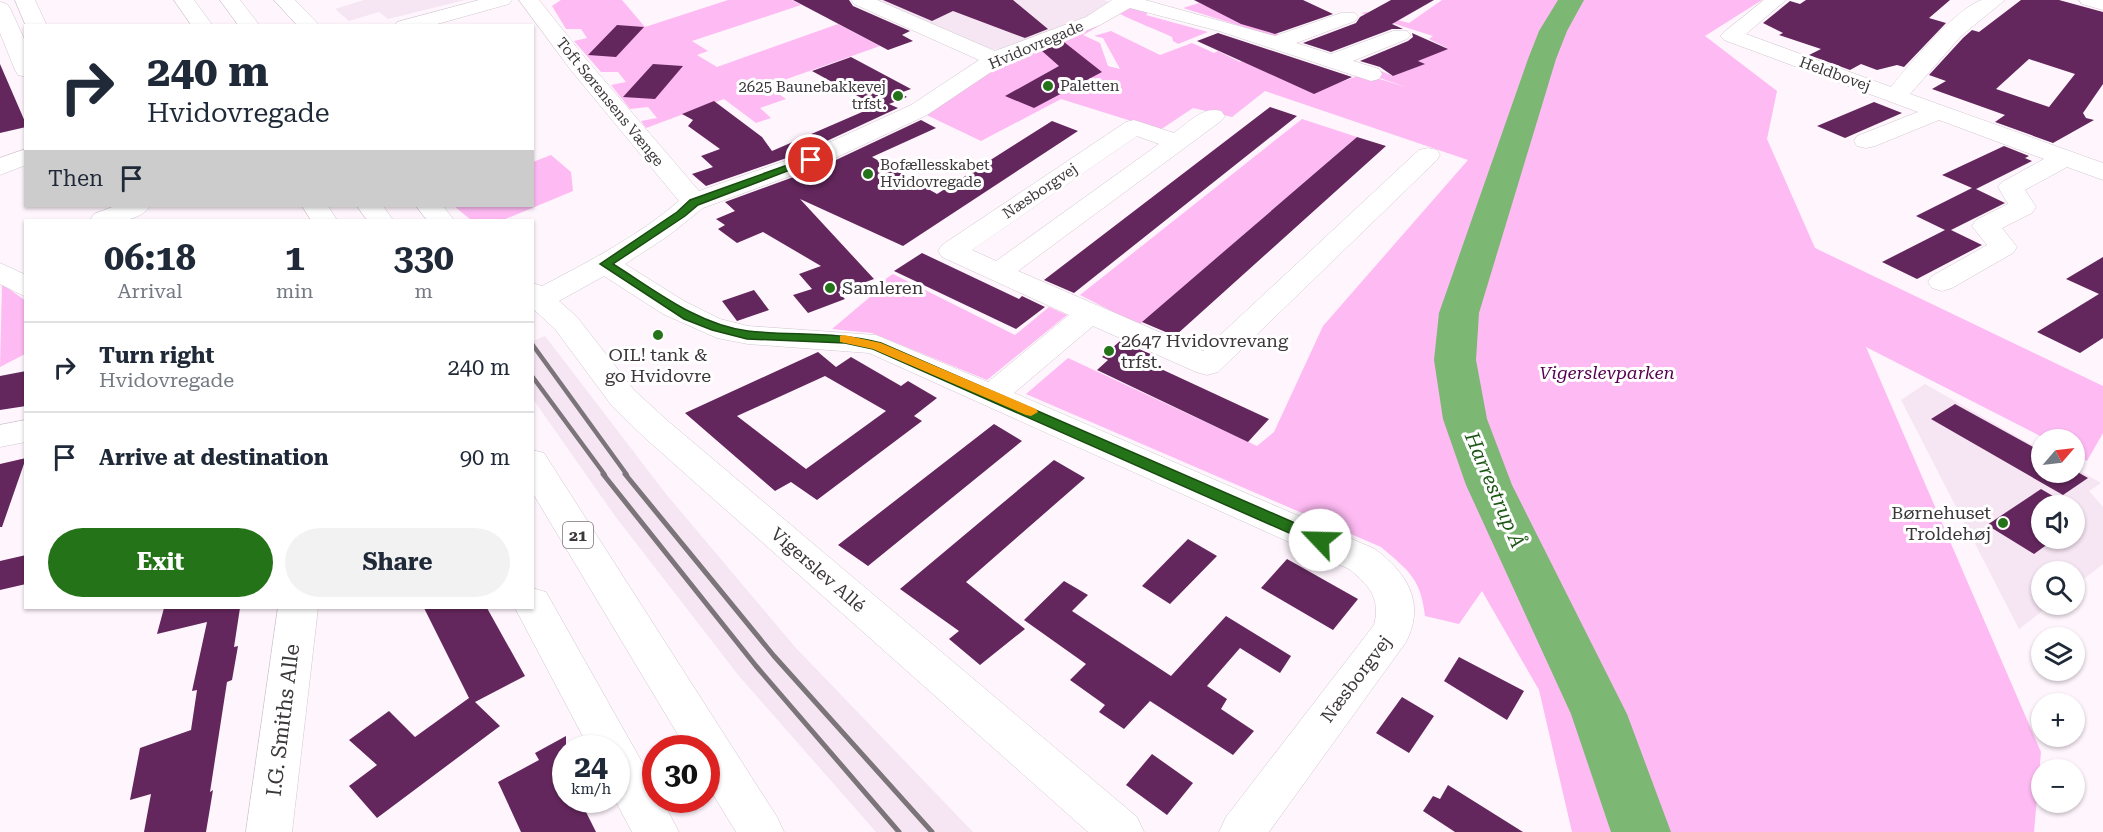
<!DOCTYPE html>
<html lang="en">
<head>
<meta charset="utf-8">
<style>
	:root { --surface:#fff; --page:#f2f2f3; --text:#1f2937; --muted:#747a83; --line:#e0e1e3; --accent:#257319 }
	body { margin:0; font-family:"Roboto Serif",serif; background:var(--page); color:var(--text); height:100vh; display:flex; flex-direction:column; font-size:22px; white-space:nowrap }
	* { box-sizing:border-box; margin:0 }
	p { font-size:20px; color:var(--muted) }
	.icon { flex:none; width:33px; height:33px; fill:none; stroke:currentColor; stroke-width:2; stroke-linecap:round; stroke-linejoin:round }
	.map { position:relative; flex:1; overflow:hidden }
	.details { position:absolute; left:24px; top:219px; width:510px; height:390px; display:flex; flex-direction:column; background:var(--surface); border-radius:0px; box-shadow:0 2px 4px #0004 }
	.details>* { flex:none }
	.top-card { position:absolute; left:24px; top:24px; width:510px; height:183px; border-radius:0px; box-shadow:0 2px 4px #0004; background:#fff; color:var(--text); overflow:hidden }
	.needle { width:39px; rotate:62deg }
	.controls { position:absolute; left:2031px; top:429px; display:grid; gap:12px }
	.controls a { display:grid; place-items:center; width:54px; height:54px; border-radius:50%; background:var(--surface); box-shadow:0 2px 4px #0004; font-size:30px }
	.speed { position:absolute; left:552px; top:735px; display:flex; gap:12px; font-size:30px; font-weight:700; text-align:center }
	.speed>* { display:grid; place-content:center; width:78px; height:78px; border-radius:50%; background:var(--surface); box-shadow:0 2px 4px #0004; line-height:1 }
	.speed small { font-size:15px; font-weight:400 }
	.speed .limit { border:9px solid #d22; background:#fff; color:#111 }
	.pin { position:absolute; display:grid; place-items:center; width:51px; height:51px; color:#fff; margin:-26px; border:3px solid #fff; border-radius:50%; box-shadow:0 2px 6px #0007 }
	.me { position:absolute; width:66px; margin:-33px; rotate:294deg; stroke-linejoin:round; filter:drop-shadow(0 0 4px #0008) }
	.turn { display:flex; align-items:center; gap:21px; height:126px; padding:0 24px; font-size:27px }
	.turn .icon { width:78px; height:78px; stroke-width:2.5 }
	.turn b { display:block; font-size:42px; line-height:51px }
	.then { display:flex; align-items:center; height:57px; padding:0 24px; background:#0003; gap:12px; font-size:22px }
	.eta { display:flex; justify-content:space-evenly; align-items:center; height:102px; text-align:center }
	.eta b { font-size:36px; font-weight:700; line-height:42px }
	.cta { display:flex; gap:12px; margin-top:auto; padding:12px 24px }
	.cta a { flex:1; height:69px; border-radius:36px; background:var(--accent); color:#fff; font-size:24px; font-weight:700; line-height:69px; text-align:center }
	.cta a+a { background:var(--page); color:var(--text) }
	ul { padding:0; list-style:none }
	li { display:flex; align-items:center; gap:18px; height:90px; padding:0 24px; border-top:2px solid var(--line) }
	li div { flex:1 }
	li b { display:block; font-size:22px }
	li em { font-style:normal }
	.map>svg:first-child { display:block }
	.built { fill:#f6e5f3; fill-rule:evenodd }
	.green { fill:#febaf3 }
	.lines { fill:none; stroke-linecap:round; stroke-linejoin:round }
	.river { fill:#7cb774; fill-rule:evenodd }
	.building { fill:#64275d; fill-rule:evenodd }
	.minor-casing { stroke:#d1c7cf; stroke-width:1 }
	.major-casing { stroke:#d1c7cf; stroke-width:1 }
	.highway-casing { stroke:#d1c7cf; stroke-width:1 }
	.minor { fill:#fff; fill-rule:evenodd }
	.major { fill:#fff; fill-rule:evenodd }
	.highway { fill:#fff; fill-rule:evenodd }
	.rail-far1 { stroke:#7b7579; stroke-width:4.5 }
	.rail { stroke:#7b7579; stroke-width:5 }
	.route { fill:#257319; stroke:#184b10; stroke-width:1.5 }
	.slow { fill:#f59e0b }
	.poi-dot { fill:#257319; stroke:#fff; stroke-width:2 }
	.labels { text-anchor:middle; stroke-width:6; stroke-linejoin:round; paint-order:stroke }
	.far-street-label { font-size:15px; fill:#3b373a; stroke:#fff }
	.far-poi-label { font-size:15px; fill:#3b373a; stroke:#fff; text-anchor:start }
	.shield { fill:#fff; stroke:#767375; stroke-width:1.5 }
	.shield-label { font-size:16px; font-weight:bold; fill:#3b373a }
	.poi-label { font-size:18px; fill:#3b373a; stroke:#fff; text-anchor:start }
	.park-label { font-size:18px; font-style:italic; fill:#570051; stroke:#fff }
	.street-label { font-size:18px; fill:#3b373a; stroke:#fff }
	.water-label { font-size:20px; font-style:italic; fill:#1f5817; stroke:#fff }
	.near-street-label { font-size:21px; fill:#3b373a; stroke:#fff }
</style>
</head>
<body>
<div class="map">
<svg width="2103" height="832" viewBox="0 0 2103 832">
	<rect width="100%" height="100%" fill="#fff5fd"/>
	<path class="built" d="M364,0H465L388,19L379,12L349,21L335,9Z
		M878,0H1104L1116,4L1073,24L1001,50L991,49L931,27Z
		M545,336L666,494L795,647L973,832H876L739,676L615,516L533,399V341Z
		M1925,384L2041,450L2042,472H2074L2075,468L2101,483L2089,491L2103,507V564L2075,586L2074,572H2042V604L2050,605L2019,629L1901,400ZM2042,506H2074V538H2042Z"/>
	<path class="green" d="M561,0H622L645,27L728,0H792L801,5L692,41L708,51L697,55L717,67L838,24L880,46L767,86L786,99L760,108L771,118L756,123L724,99L646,128L641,121L657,118L648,107L630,109L611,85L626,82L618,72H601L574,41L587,38L581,29H566L552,6Z
		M1442,0H1762L1705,36L1777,91L1767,139L1815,248L2103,386V433L2087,461L2075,454L2074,440L2046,439L1866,347L2041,752L2034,832H1572L1539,690L1482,591L1459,624L1425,616C1421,579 1409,571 1381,547L1026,394L1068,358L1257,446L1274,432L1323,326L1468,160L1265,91L1232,117L1193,108L1160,130L1061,99L981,141L910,107L974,63L1001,50L1073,24L1116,2L1150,10L1146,15L1208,32L1178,44L1173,41L1172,37C1155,29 1138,23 1120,14L1083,35L1100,43L1108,66L1120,69L1103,38L1094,36L1111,31L1160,55L1192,43L1214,53L1218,51L1240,62L1244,60L1322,89L1363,74L1406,87L1374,76L1381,71L1393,76L1424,64L1418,61L1447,48L1429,39L1433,36L1361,13L1366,12L1409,23Z
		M1199,3C1227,16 1256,23 1284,37L1279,38L1183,8Z
		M1302,119L1357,137L1139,325L1080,295Z
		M551,155L571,172L573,191L503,220H471L454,206H532L533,162Z
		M893,274L1015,335L1049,307L1067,315L987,380L872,333L832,329L883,286L881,282Z
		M2,284L26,301L25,354L0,367Z"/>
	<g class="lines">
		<path class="river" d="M1558,0H1584L1567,31L1556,59L1479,313L1476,360L1487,419L1512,485L1627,714L1671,832H1611L1571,714L1466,485L1443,419L1434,360L1439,313L1528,59L1539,31Z"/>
	</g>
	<path class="building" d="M793,0H849L853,6L910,31L902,35L913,41L888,50Z
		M883,0H1013L1048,29L1025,38L953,11L932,21Z
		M1194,0H1303L1333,14L1275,34L1241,24Z
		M1391,0H1434L1392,24L1403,29H1392L1331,52L1303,43L1356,23L1360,17Z
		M1806,0H1950L1929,18L1946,23L1904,67L1897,65L1877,70L1861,64L1850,70L1809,55L1821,49L1779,35L1783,33L1763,23L1790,1L1800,4Z
		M2021,0H2059L2103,12V84L2083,113L2086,118L2094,120L2053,143L1995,122L2005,115L1932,89L1946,81L1929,75L1963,38L1972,30L1979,32ZM2029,59L2075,74L2049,107L1996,89Z
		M617,25L644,27L616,57L588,55Z
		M1218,33L1352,77L1314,94L1197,41Z
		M1412,33L1448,49L1418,61L1425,64L1393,76L1380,67L1360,61L1408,41L1413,37Z
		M1064,42L1102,72L1034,108L1005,96L1059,66L1042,51Z
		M851,57L911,89L900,93L907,97L889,104L898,108L801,153L706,186L692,174L713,167L701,156L720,149L688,126L693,120L682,114L714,101L762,137L772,151L876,106L812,71Z
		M0,64L26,124V127L0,133Z
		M653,64L683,66L655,99L623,97Z
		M1874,102L1902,113L1845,138L1817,126Z
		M1270,107L1297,116L1074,293L1044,280Z
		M921,120L936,128L872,157L937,194L1052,121L1078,131L903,246L800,199L874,279L838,292L845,299L808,313L793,295L812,289L799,274L821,266L763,232L737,243L718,229L725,225L716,219L735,211L725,202L821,167Z
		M1357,137L1386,146L1175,336L1142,322Z
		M2004,146L2029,156L2025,158L2032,161L1976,189L2005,203L1951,230L1982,245L1917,279L1882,262L1945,230L1916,216L1972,188L1942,175Z
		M922,253L1019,299L1022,296L1045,307L1016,329L894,271Z
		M2103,257V338L2080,353L2037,332L2099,294L2066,279Z
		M754,290L769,310L737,321L722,301Z
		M1120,341L1153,355L1146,362L1269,419L1248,442L1097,370L1108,360L1102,357Z
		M818,352L836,367L851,357L901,386L908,381L937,398L914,416L922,421L817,500L791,482L775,491L685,413ZM825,376L886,411L806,469L737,416Z
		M26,371V406L0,410V376Z
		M1955,404L2042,452V472H2074V470L2088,478L2063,495L1931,419Z
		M994,424L1022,441L868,566L838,545Z
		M26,458L2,527H0V464Z
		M1054,460L1085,478L966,582L1025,629L980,665L949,639L959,631L900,589Z
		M2041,489L2070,506H2042V538H2056L2034,554L1987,525Z
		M1188,539L1217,556L1170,604L1142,586Z
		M26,555V584L0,590V561Z
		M1287,559L1358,599L1333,630L1261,588Z
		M1064,581L1088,595L1072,611L1171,676L1226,616L1291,656L1280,673L1240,648L1207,686L1227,699L1221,709L1254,731L1233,755L1150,701L1124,729L1099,712L1105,705L1070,680L1086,664L1024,620Z
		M164,608H240L234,647L238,646L232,680L227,682L210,792L213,790L206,832H144L151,794L130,800L140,748L191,730L197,690L192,691L207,622L157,634Z
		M424,608H487L525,676L475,702L500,726L377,818L349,786L377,765L349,740L389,711L415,737L469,698Z
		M1459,657L1524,691L1507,720L1444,681Z
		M1402,697L1434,716L1409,753L1376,733Z
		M566,736V800H580L596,832H521L498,782L539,760L535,753Z
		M1152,754L1193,783L1167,815L1126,785Z
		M1448,785L1523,832H1455L1423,811L1433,796L1440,799Z"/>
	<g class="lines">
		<g class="minor-casing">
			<path id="minor" d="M15,0H35L47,26H26Z
				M274,0H295L320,26H298Z
				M479,0H512L509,4L430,26H394L397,22Z
				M519,0H539L586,59L699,191L802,155L911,105L979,60L854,4L851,0H877L995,51L1086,17L1112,0H1145L1275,36L1341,13H1355L1358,17L1355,21L1296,43L1331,54L1393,31H1407L1411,35L1407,39L1353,61L1379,69L1382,74L1379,79L1371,81L1219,31L1130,8L1100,25L1003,64L927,115L820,165L703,208L668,236L625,264L684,301L720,319L748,326L876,335L988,382L1069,315L942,257L938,251L942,245L1126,122L1134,120L1174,133C1188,123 1203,106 1221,111L1225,116L1221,121L1018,271L1203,351L1419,150L1428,148L1437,150L1440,155L1437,160L1218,372L1207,375L1196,372L1093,326L1014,393L1375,549C1407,573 1426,603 1406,642L1269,832H1219L1226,817L1374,625C1381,598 1369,585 1349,569L869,353L748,344L717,338L663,314L604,276L559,301L577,317L634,390L669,422L1137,817L1144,832H1088L645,438L612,406L555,329L532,308V283L542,286C590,261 638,236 679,201L570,69ZM1137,136L1159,144L996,261L972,250Z
				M1764,0H1786L1746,34L1891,87C1908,66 1957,7 1982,0C1988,0 1998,0 2005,0L1961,36L1910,94L2103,163V180L2067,167L2025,190L2036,207L2032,213L2002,228L2017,247L2013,253L1952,288L1942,291L1932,288L1928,282L1932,276L1987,245L1972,226L1976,220L2008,204L1998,187L2002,182L2044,159L1939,120L1875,146L1866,148L1857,146L1854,141L1857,136L1918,112L1724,40L1720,36L1724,32Z
				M2079,0H2103V10L2082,4Z
				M0,2L7,4L10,8L26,43V77L18,75L15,70L0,33Z
				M26,149V165L0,175V158Z
				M115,206H150C138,224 108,222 90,220L94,214Z
				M416,206H443L454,220H427Z
				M0,263L26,275V297L0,284Z
				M26,420V442L0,447V425Z
				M278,608H318L292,832H246Z"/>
		</g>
		<g class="major-casing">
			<path id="major" d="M174,0H194L213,26H192Z
				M302,206H328L337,220H311Z
				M532,588L546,592L656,787V800H662L679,832H632L615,800L616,748H589L515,608H532Z"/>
		</g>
		<g class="highway-casing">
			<path id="highway" d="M220,0H240L260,26H239Z
				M357,206H383L393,220H367Z
				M532,450L544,453L777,817L784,832H736L706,783V748H686L532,492Z"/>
		</g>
		<use href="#minor" class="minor"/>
		<use href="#major" class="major"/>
		<use href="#highway" class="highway"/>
		<path class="rail-far1" d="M532,344L627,475
			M532,376L605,475"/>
		<path class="rail" d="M603,474L756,666L899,832
			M625,474L774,656L932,832"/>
	</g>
	<path class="route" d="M807,158L816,160L698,205L685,216L613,264C655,290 698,325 748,331C793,336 837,331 881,343L1325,536L1327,540L1325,544H1314L873,349L845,343L747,339L712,330L684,319L600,264L677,212L690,200Z"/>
	<path class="slow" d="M844,335L881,343L1036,409L1038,412L1031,416L1026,415L873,349L840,342V336Z"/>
	<g class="poi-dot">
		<circle cx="1048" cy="86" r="6"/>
		<circle cx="898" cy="96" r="6"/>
		<circle cx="868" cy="174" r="6"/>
		<circle cx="830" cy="288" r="6"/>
		<circle cx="658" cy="335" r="6"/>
		<circle cx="1109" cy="351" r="6"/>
		<circle cx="2003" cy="523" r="6"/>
	</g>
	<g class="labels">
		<g class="far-street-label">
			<text transform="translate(1036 45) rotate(-23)" y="5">Hvidovregade</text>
			<text transform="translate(1835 74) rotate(20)" y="5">Heldbovej</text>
			<text transform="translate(610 102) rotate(51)" y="5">Toft Sørensens Vænge</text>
			<text transform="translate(1040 191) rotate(-34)" y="5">Næsborgvej</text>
		</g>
		<g class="far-poi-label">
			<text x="1060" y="91">Paletten</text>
			<text x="886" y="92" text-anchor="end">2625 Baunebakkevej<tspan x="886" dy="17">trfst.</tspan></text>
			<text x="880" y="170">Bofællesskabet<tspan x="880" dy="17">Hvidovregade</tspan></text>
		</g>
		<rect class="shield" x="563" y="522" width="30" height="26" rx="4.5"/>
		<g class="shield-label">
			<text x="578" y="541">21</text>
		</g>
		<g class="poi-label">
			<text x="842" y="294">Samleren</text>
			<text x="1121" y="347">2647 Hvidovrevang<tspan x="1121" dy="21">trfst.</tspan></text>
			<text x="658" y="361" text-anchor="middle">OIL! tank &amp;<tspan x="658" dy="21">go Hvidovre</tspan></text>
			<text x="1991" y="519" text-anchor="end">Børnehuset<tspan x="1991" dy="21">Troldehøj</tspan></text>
		</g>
		<g class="park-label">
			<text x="1607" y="379">Vigerslevparken</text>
		</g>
		<g class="street-label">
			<text transform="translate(818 570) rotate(41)" y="6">Vigerslev Allé</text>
			<text transform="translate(1356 679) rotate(-53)" y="6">Næsborgvej</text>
		</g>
		<g class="water-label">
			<text transform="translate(1495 490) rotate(67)" y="7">Harrestrup Å</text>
		</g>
		<g class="near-street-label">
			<text transform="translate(283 720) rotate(-83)" y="7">I.G. Smiths Alle</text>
		</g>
	</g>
</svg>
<div class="controls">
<a><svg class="needle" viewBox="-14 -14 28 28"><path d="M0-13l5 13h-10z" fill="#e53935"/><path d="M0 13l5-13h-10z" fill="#747a83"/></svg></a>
<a><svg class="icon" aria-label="sound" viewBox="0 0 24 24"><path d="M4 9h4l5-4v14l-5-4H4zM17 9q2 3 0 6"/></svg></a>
<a><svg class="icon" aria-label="search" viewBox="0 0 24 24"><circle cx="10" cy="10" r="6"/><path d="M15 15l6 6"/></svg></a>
<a><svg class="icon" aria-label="layers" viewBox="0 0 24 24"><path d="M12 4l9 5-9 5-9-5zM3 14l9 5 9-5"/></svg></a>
<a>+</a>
<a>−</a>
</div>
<div class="speed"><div>24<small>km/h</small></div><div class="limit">30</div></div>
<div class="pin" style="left:811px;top:160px;background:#d93025"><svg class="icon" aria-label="arrive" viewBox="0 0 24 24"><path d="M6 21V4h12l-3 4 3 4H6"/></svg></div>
<svg class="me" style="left:1320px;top:540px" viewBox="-20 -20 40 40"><circle r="19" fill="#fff"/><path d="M0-13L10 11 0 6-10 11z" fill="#257319"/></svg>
<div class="top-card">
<div class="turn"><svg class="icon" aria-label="right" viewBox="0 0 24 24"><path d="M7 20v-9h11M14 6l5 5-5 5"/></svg><div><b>240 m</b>Hvidovregade</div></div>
<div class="then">Then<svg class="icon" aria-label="arrive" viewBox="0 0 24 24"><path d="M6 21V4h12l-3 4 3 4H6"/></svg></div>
</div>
<section class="details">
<div class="eta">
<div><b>06:18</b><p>Arrival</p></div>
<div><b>1</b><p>min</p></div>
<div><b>330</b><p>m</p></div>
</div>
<ul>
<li><svg class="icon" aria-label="right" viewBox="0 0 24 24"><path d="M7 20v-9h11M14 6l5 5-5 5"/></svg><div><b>Turn right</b><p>Hvidovregade</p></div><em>240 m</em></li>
<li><svg class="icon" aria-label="arrive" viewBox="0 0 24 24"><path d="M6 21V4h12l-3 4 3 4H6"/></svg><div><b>Arrive at destination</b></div><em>90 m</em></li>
</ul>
<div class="cta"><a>Exit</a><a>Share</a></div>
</section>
</div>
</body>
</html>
